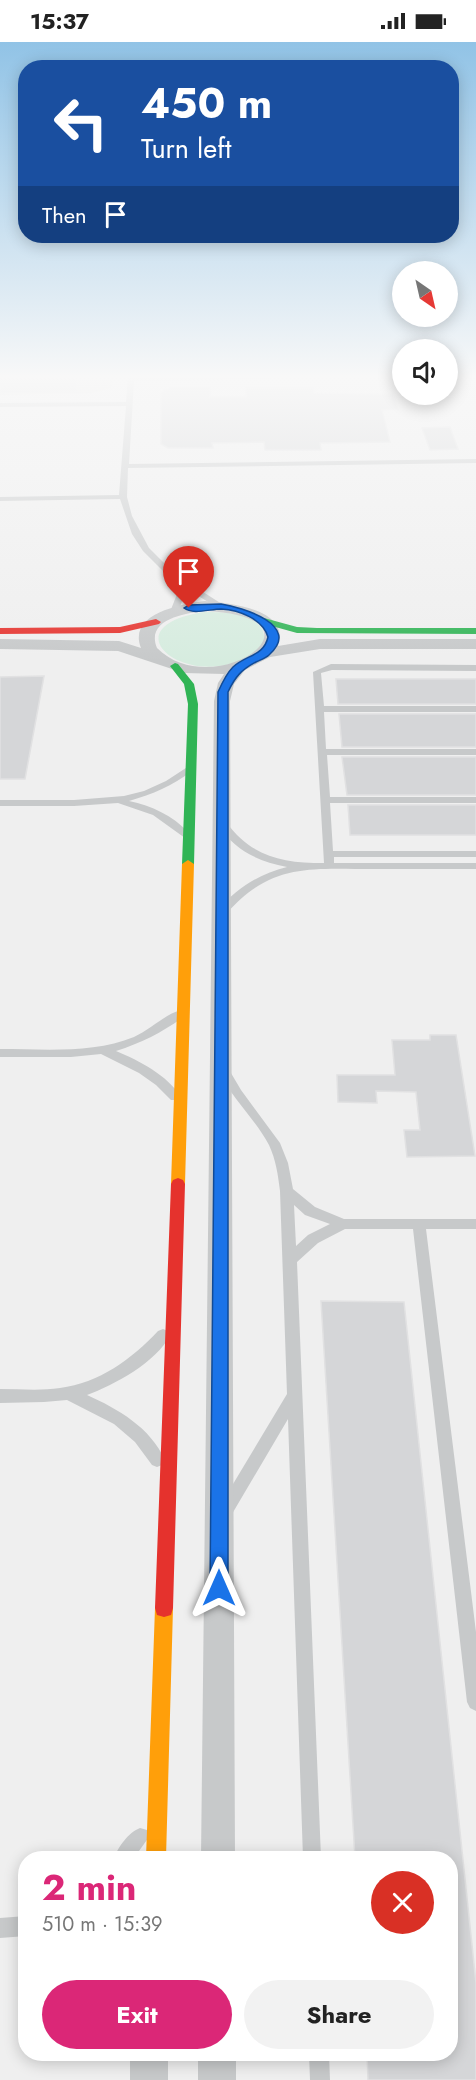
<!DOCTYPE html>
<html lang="en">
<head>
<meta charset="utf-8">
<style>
	:root { --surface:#fff; --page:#f2f2f2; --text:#222; --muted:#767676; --accent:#db2777 }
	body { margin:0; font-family:Jost,sans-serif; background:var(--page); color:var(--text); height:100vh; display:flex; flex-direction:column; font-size:22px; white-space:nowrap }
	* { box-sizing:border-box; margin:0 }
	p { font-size:20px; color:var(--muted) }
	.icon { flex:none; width:33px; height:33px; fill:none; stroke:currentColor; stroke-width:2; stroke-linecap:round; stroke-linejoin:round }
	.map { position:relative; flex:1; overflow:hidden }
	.side { position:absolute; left:18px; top:1809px; width:440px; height:210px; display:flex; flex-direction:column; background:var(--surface); border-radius:24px; box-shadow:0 3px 15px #0003 }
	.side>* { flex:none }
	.banner { position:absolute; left:18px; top:18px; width:441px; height:183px; border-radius:24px; box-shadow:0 3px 15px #0003; background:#1a4fa0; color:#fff; overflow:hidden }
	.needle { width:39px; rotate:146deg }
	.tools { position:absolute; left:392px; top:219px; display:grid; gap:12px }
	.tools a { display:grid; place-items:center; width:66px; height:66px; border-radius:50%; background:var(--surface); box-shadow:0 3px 15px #0003; font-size:30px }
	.pin { position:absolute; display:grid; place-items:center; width:51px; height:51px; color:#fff; margin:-62px -26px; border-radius:50% 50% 50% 0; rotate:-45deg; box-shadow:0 0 6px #0007 }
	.pin .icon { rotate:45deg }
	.me { position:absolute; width:66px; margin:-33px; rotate:0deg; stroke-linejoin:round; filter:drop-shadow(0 0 4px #0008) }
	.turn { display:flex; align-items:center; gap:21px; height:126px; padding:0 24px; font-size:27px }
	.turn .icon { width:78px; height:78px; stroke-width:2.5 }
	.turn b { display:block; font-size:42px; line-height:51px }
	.then { display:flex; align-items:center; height:57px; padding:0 24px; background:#0003; gap:12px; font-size:22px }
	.round { display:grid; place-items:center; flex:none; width:63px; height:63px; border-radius:32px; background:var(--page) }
	.overview { display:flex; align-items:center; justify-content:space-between; height:102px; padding:0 24px }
	h1 { font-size:36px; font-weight:700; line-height:45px; color:var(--accent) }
	.button { display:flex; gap:12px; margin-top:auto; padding:12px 24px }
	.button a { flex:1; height:69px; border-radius:36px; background:var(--accent); color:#fff; font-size:24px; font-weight:700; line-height:69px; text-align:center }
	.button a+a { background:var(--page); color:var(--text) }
	.status { display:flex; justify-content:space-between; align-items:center; height:42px; padding:0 30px; background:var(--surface); direction:ltr }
	.status svg { height:16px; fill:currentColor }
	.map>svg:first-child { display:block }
	.commercial { fill:#e3e2dd }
	.green { fill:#d6ecdf }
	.building { fill:#d5d6d8; stroke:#e1e1e2; stroke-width:1.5 }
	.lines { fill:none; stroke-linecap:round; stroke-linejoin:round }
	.lane { fill:#c7c9ca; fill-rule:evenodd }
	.street { fill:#c7c9ca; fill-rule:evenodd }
	.fast { fill:#30b455; fill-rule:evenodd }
	.slow { fill:#ff9f0a; fill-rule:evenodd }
	.jam { fill:#e5322d; fill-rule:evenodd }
	.route { fill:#1a73e8; stroke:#114b97; stroke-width:1.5 }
</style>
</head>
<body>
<div class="status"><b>15:37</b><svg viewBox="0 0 49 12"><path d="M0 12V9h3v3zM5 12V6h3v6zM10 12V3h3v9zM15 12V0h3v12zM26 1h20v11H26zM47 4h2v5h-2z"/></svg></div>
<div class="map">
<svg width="476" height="2038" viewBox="0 0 476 2038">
	<rect width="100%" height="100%" fill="#efefef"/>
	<path class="commercial" d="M0,334H113L111,346L92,351L0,353Z"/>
	<path class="green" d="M204,570C221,570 260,570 264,593C265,597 266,602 263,606C259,611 248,614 243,617C183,646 109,585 204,570Z"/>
	<path class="building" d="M0,334H76L77,350L0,351Z
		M172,345H210V355H246V346H313L314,351L393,352L398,367L382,368L390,400L320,401L321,408H265L264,400L212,401L213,406H168L161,402V350Z
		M450,385L458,407L430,408L422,386Z
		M44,634L25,737H0V635Z
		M336,637H476V662H338Z
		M339,672H476V705H342Z
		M342,715H476V753H347Z
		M348,763H476V793H350Z
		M430,993H456L475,1114L407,1115L404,1088H420L416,1050L376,1049L377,1061L338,1060L337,1033H395L392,998H430Z
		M321,1259L404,1260L476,1941V2038H368L367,2012H450V1816H355Z"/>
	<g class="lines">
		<path class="lane" d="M128,334H318L315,336L134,339L129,422L476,417V421L128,426L127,455L132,474L149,506L175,532L225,564L218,566L182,544L185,552L177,572H171L170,570L177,552L170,536L143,509L132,492L120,457L0,459V455L119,453L126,364L0,365V361L126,360Z
			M331,622L476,623V629L332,628L321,631L324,664H476V670H324L326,707H476V713H327L330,755H476V761H330L333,809H476V815H334V821H476V827C442,827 408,827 374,827C312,827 271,820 226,872H218L217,870L218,868C237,846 259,832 287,825C256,819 235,808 217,782L218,780H226C252,815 282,821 324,821L313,630Z
			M189,724L194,727L192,729C172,744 153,752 129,759C152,764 172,773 189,791L190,793L185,796L153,773L118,761L74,764H0V758H74L124,754L144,749L166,739Z
			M178,969L182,970L184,973L182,976C161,991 141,1001 116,1009C140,1019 167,1033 181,1055L179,1058H171L156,1043L139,1031L101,1012L71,1015H0V1007C43,1007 93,1012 134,995C149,988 165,973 178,969Z
			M224,1025L228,1026L241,1048L280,1101L288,1121L293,1147L315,1165L344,1177H476V1187H426L476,1590V1669L470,1666L467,1660L413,1187H345L318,1201L297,1220L321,1816H303L288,1377L232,1472L226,1474L220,1472L218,1467L287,1352L280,1149C278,1133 276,1118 269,1103C255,1077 232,1056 218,1029ZM294,1163L305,1173L330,1182L308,1193L296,1204Z
			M163,1287L168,1289L170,1293C157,1320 114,1343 87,1353C118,1367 150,1385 165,1418L162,1423L157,1425L152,1423L135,1400L114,1382L67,1358L44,1360L0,1361V1347C20,1347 40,1349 60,1346C99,1341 132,1317 158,1289Z
			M140,1786L147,1788L149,1795L134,1816H114C118,1805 129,1790 140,1786Z
			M26,1874V1894L0,1896V1876Z
			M309,2012H329L330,2038H310Z"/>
		<path class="street" d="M205,559C230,561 291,567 278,604L320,597H476V607H320L270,615L245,628L234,642L230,659L235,1816H201L214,659L218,641L224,632L184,631L118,609L0,607V597L119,599L141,606C127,571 183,562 205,559ZM205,569C338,575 214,663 157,606C145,577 186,571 205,569Z
			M130,2012H168V2038H130Z
			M198,2012H236V2038H198Z"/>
		<path class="fast" d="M264,576L297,585L317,586H476V592L297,591L261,581L259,579Z
			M175,621L178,622L194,642L198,662L194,822L188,826L182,822L188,662L184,642L170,624Z"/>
		<path class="slow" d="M188,818L194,822L185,1142L183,1146H173L171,1142L182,822Z
			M164,1557L171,1559L173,1566L166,1816H146L155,1566L157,1559Z"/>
		<path class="jam" d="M156,577L161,580L159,582L120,591L0,592V586L120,585Z
			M178,1136L183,1138L185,1142L173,1566L171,1573L164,1575L157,1573L155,1566L171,1142L173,1138Z"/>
	</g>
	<linearGradient id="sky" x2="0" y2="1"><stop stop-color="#91c3e6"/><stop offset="0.54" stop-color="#f8f8f8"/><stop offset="1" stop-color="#f8f8f8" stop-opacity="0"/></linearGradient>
	<rect width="476" height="620" fill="url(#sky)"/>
	<path class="route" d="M221,562C241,565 303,583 269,613C266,616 260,618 256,620C241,628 235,635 228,650V1546L226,1553L219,1555L213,1553L210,1546L218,650C222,641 226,632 233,625C246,613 264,614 268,595C263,577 239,568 221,567C210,567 193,573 184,566L189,563Z"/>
</svg>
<div class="tools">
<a><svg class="needle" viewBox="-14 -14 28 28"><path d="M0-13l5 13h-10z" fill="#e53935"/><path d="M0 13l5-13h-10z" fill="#767676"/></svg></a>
<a><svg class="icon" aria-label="sound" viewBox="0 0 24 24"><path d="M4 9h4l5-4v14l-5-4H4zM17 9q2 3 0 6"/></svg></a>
</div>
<div class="pin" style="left:189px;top:566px;background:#d93025"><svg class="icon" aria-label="arrive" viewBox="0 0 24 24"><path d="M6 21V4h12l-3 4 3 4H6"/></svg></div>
<svg class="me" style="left:219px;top:1546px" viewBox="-20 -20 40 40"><path d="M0-17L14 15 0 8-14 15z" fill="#1a73e8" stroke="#fff" stroke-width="4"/></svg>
<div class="banner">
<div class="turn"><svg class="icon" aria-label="left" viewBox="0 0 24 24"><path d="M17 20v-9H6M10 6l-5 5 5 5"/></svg><div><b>450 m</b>Turn left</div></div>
<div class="then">Then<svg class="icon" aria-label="arrive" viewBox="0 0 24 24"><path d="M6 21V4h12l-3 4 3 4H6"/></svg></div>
</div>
<section class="side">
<div class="overview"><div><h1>2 min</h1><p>510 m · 15:39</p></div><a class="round" style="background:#d93025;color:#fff"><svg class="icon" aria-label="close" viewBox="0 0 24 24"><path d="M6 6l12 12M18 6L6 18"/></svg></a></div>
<div class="button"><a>Exit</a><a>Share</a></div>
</section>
</div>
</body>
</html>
